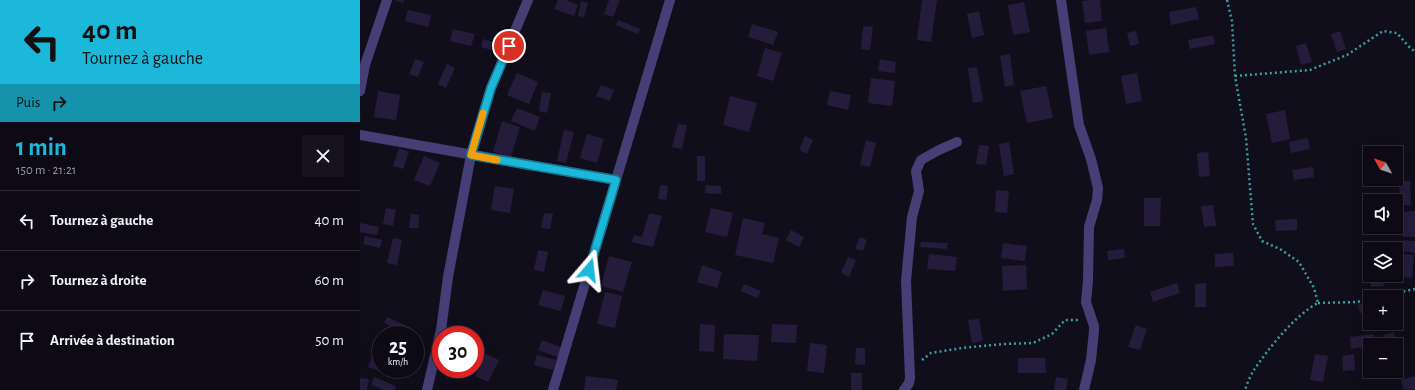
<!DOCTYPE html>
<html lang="fr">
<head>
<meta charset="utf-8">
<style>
	:root { --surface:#0d0a15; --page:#16131e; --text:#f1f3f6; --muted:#9a9aa0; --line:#2d2b34; --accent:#1bb8d9 }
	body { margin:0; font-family:"Alegreya Sans",sans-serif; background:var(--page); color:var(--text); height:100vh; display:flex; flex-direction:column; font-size:15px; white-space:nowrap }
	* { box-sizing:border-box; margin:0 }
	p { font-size:13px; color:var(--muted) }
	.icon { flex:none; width:22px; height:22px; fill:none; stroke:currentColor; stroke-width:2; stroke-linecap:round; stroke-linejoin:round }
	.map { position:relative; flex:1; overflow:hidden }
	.drawer { display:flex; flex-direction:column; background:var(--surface); width:360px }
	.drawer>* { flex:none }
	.guide { background:#1bb8d9; color:#111; overflow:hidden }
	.needle { width:26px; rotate:310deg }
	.buttons { position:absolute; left:1003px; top:146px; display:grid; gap:8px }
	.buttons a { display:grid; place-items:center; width:40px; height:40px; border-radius:0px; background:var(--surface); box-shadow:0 4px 16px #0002,0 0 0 1px var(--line); font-size:20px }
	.speed { position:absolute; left:12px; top:326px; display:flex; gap:8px; font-size:20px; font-weight:700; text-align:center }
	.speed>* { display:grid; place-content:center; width:52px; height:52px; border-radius:50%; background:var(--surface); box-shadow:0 4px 16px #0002,0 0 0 1px var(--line); line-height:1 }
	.speed small { font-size:10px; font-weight:400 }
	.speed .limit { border:6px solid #d22; background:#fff; color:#111 }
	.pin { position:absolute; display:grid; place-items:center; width:34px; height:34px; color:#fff; margin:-17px; border:2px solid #fff; border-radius:50%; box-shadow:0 1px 4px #0007 }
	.me { position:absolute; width:44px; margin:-22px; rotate:17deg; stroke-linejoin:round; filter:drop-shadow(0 0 3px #0008) }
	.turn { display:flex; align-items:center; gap:14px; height:84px; padding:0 16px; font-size:18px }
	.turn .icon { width:52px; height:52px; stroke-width:2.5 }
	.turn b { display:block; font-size:28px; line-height:34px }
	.then { display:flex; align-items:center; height:38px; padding:0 16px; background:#0003; gap:8px; font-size:15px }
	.round { display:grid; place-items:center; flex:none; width:42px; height:42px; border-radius:0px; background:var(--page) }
	.overview { display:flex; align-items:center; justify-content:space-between; height:68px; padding:0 16px }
	h1 { font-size:24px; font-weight:700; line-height:30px; color:var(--accent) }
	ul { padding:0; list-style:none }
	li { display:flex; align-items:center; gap:12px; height:60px; padding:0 16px; border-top:1px solid var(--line) }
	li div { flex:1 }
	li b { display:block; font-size:15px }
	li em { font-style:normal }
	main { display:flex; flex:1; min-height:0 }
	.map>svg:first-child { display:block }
	.building { fill:#251c3b }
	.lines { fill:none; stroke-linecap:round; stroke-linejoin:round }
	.path { stroke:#3b9fa1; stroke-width:2.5; stroke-dasharray:2 3; stroke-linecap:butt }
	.minor { stroke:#453f76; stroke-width:10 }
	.route-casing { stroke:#12788d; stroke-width:10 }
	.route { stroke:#1bb8d9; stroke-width:7 }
	.slow { stroke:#f59e0b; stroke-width:7 }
</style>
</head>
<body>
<main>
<section class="drawer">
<div class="guide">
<div class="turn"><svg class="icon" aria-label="left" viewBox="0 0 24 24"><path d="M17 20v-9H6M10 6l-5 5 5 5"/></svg><div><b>40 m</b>Tournez à gauche</div></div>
<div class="then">Puis<svg class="icon" aria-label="right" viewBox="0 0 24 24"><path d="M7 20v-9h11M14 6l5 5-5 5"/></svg></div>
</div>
<div class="overview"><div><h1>1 min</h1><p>150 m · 21:21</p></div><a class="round"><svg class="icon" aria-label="close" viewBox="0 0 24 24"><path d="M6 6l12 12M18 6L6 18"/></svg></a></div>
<ul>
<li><svg class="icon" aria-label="left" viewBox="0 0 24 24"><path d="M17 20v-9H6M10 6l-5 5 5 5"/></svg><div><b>Tournez à gauche</b></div><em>40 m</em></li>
<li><svg class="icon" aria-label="right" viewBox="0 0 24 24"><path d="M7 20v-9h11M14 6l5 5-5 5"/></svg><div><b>Tournez à droite</b></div><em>60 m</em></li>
<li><svg class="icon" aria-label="arrive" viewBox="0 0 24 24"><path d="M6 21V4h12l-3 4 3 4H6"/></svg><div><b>Arrivée à destination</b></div><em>50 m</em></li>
</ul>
</section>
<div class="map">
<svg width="1055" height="390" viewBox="0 0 1055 390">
	<rect width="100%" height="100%" fill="#110e1c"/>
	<path class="building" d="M34,0H44L43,3Z
		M198,0H206L218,5L214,16L194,9Z
		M249,0H260L253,17L244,14Z
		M562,0H577L571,42L557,40Z
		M731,0H740L742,21L725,23L722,1Z
		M221,1L228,3L224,17L218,16Z
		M664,2L670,32L653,35L648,5Z
		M836,7L839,19L811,25L809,12Z
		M48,10L71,15L68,27L45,21Z
		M619,11L624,35L612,38L607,14Z
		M258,20L280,29L278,34L256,25Z
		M392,24L418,32L413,45L388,37Z
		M503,26L513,27L510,50L501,49Z
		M746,28L749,52L729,55L726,31Z
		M93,29L115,34L111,46L90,41Z
		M776,31L779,44L770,46L767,33Z
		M980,31L986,49L977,52L971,34Z
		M853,35L855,44L830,49L828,40Z
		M123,39L133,42L131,50L121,47Z
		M946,43L952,62L941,65L936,46Z
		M405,48L422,53L413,81L397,76Z
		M650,54L654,85L645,87L640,56Z
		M55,59L64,62L58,77L49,74Z
		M520,59L536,62L535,73L518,71Z
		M87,64L95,68L86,88L78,84Z
		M617,67L623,101L613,103L608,68Z
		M157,73L178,82L169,104L147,95Z
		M777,73L782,101L766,104L761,76Z
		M511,78L535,81L532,106L508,103Z
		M241,85L254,90L250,101L236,96Z
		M686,86L693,118L667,123L660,91Z
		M18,91L40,95L36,120L14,117Z
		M470,91L491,95L488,110L467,105Z
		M182,92L191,93L187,113L179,111Z
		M370,96L397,103L389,132L363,125Z
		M157,108L180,117L175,131L151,121Z
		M925,110L930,139L912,143L906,114Z
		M142,121L160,127L151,157L133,152Z
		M318,124L327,125L322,149L312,147Z
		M204,130L214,132L206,163L197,161Z
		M227,134L244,139L237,163L220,158Z
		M445,136L453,140L447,154L439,150Z
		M948,138L950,149L931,153L929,142Z
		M506,140L516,143L510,167L500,165Z
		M649,142L654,174L644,176L639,144Z
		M619,145L629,146L626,165L616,164Z
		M39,148L49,152L43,169L33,166Z
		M848,152L850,176L839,177L837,153Z
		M64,156L80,163L70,186L54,180Z
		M337,156H345V181H337Z
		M953,167L954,177L934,180L932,170Z
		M1039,181H1050L1051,205H1040Z
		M300,185L308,186L306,200L298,199Z
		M346,185L361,186V194L345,193Z
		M135,186L154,189L150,213L131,210Z
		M636,190L649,191L647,213L635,212Z
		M784,198H801L800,226H784Z
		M853,205L856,226L844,227L841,206Z
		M26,208L36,210L33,226L23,224Z
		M351,208L373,213L367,237L345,232Z
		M1055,211V237H1043L1042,212Z
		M184,213L193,214L190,229L181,228Z
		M289,213L302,216L293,247L272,242L274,235L282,237Z
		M51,214L59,215L58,228H49Z
		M383,218L405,223L402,234L419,238L413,263L375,255Z
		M937,219V230L916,231L915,220Z
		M0,223L19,227L17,235L0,232Z
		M431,230L444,237L439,247L426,240Z
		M5,236L22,240L20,248L3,244Z
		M500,237L507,240L503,251L495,249Z
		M33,238L42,240L37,265L27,263Z
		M1044,240L1055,241V253L1042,251Z
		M561,242L588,243L587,249L560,247Z
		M643,243L667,246L665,261L641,258Z
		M764,249L765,258L748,260L747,251Z
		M178,250L188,252L184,272L174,270Z
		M873,253L874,266L855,267V254Z
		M569,254L597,257L595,271L567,269Z
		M1043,254L1054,255L1052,278L1041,277Z
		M249,256L272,262L263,292L241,286Z
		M488,257L496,260L489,277L481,273Z
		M342,265L362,272L357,288L337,282Z
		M666,265L667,289L643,291L642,266Z
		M1010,275H1023L1024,286L1011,287Z
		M817,283L820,293L793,302L790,292Z
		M846,283V307H835V284Z
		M384,284L401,291L397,298L381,291Z
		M183,290L205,296L201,311L178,305Z
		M245,292L262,296L255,328L237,324Z
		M1010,301V311L1000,313L998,305Z
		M27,317L51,328L48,334L24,323Z
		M619,319L623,341L612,343L608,320Z
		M1017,323H1030V325L1018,328Z
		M340,324L355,325L354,352L339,351Z
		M412,324L437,325L436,343L411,342Z
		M776,325L787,329L780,350L768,347Z
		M1034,332L1036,345H1025L1023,335Z
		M364,334L399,335L397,361L363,359Z
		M1014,334L1016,345L991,349L990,337Z
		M182,340L203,348L200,358L178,350Z
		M450,343L467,345L464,373L447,371Z
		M1036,347L1039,358L1036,359Z
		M496,348H505V365L495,364Z
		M15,350L21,352V369H23L22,372L8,367Z
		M126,354L139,360L128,382L115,376Z
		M955,354L968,356L963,382L950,380Z
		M994,354L995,370L983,371L982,356Z
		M177,355L196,360L193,370L174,365Z
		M658,358H685L686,373H658Z
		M491,373H502V390H491Z
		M226,376L258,380L256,390H224Z
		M1055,376V389L1044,390L1041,380Z
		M14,377L36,386L35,390H23L11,385Z
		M696,377L708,379L706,390H694Z
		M0,378L9,379L7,390H0Z"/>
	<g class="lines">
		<path class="path" d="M867,0L872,21L875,76L886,138L893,224L902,241L920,249L939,262L954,288L958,303C935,315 908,349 894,370C890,376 887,384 885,390
			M875,76L950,70L987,55L1023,31L1037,33L1051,49L1055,51
			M1019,297L1055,289
			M958,303L997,302L1010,299
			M562,360L571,353L602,348L643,344L673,343L692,334L705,320H719"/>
		<path class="minor" d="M701,0L719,125L731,159L738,188L737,200L729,227L728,281L726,302L734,326V331L731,360L724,390
			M0,91L5,65L27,0
			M0,135L256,180
			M67,390L81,330L88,277L111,155L131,88L168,0
			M193,390L310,0
			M544,390L549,383L550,378L546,281L552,217L559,191L556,171L561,160L579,150L597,142"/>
	</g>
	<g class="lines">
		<g class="route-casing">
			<path id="route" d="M149,46L131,88L111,155L256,180L229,270"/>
		</g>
		<use href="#route" class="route"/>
		<path class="slow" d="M123,113L111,155L137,160"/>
	</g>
</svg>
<div class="buttons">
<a><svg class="needle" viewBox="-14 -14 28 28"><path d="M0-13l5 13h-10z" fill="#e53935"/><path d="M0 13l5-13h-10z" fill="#9a9aa0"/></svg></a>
<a><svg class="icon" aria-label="sound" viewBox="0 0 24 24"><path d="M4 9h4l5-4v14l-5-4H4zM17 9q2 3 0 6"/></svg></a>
<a><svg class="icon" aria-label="layers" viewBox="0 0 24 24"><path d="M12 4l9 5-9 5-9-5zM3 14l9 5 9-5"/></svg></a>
<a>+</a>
<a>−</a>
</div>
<div class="speed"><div>25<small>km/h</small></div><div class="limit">30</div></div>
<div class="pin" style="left:149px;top:46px;background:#d93025"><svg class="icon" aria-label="arrive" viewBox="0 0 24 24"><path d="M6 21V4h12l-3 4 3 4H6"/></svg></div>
<svg class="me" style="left:229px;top:270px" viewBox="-20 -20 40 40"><path d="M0-17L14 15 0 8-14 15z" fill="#1bb8d9" stroke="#fff" stroke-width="4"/></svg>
</div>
</main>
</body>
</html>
